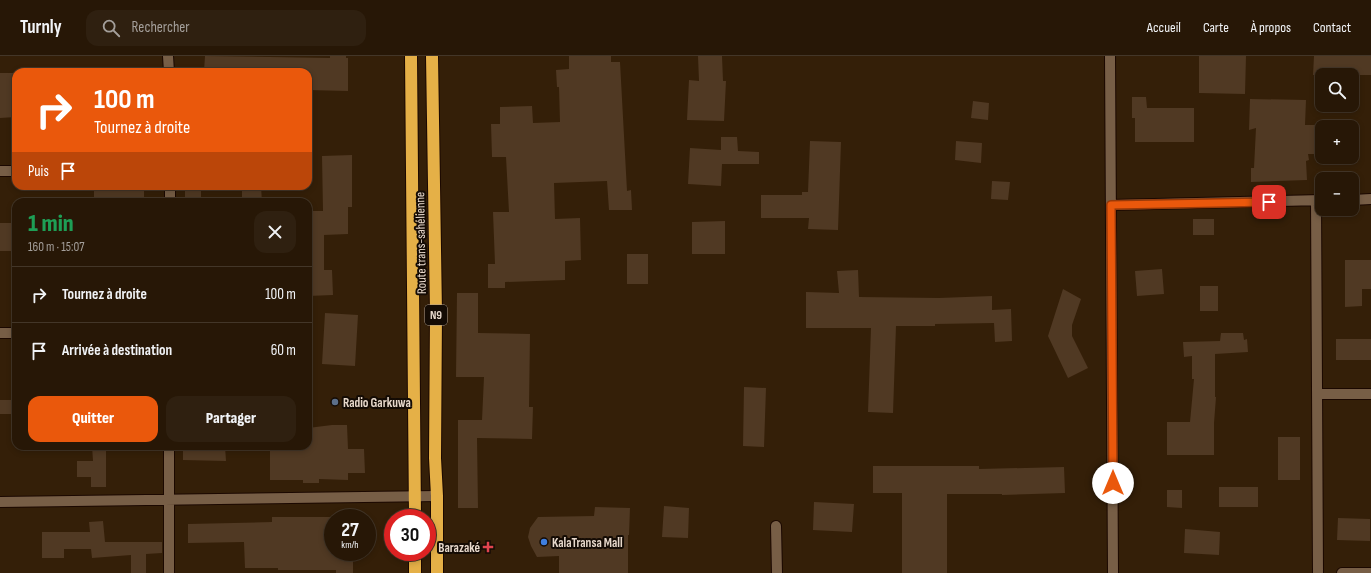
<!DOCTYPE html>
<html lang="fr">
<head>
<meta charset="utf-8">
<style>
	:root { --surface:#271706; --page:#2f2010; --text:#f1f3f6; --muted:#a49f9b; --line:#433628; --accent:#ea580c }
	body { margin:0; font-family:"Sofia Sans Condensed",sans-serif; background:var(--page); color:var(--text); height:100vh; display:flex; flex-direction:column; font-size:15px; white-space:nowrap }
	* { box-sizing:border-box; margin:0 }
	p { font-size:13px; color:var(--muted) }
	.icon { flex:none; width:22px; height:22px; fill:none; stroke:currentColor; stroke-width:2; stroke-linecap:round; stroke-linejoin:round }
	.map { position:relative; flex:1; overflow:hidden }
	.panel { position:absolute; left:12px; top:142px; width:300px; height:252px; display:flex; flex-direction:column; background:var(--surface); border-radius:12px; box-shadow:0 2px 6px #0003,0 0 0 1px var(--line) }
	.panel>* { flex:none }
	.top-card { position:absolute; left:12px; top:12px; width:300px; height:122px; border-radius:12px; box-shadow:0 2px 6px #0003,0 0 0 1px var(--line); background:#ea580c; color:#fff; overflow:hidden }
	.buttons { position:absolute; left:1315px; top:12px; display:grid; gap:8px }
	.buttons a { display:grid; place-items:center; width:44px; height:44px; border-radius:8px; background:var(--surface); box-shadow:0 2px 6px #0003,0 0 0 1px var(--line); font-size:20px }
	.speed { position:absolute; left:324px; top:453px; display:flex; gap:8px; font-size:20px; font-weight:700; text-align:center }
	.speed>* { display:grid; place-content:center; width:52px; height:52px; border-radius:50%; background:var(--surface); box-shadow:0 2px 6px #0003,0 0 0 1px var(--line); line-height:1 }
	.speed small { font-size:10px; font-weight:400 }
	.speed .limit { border:6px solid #d22; background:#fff; color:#111 }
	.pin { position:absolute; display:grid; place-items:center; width:34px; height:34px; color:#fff; margin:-17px; border-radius:8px; box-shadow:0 2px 6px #0006 }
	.me { position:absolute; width:44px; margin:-22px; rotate:0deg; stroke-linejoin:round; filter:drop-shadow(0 0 3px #0008) }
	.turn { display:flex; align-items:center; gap:14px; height:84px; padding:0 16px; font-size:18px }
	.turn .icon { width:52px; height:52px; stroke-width:2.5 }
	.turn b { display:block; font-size:28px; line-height:34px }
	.then { display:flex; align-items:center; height:38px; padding:0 16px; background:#0003; gap:8px; font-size:15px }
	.round { display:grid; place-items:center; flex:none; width:42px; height:42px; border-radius:12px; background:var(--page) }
	.summary { display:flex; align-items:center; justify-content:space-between; height:68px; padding:0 16px }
	h1 { font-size:24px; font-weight:800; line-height:30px; color:#1e9e55 }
	.action { display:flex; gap:8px; margin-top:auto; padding:8px 16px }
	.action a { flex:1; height:46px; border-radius:12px; background:var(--accent); color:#fff; font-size:16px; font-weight:800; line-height:46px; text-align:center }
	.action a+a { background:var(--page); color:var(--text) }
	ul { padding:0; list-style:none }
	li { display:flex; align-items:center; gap:12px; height:56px; padding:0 16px; border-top:1px solid var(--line) }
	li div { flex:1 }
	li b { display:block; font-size:15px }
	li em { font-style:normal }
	header { display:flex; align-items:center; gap:24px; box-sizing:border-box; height:56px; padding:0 20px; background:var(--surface); border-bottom:1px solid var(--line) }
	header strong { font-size:19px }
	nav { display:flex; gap:22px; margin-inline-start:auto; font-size:14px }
	.search { width:280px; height:36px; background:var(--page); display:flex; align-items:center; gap:10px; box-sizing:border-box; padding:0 14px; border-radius:12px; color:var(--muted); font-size:15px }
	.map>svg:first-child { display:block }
	.building { fill:#503923 }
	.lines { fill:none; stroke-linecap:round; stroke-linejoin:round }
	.minor-casing { stroke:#1b0800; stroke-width:12 }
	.highway-casing { stroke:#1b0800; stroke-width:14 }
	.minor { stroke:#775e46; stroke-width:10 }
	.highway { stroke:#e5b047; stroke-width:12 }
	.route-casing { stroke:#983908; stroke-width:10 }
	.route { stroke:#ea580c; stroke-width:7 }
	.service-dot { fill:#5c6f8a; stroke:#140b04; stroke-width:1.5 }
	.shop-dot { fill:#3f7fe0; stroke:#140b04; stroke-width:1.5 }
	.health-dot { fill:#e0444e; stroke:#140b04; stroke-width:1.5 }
	.labels { text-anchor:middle; stroke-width:4; stroke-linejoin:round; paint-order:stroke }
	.shield { fill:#140b04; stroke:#a89b90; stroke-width:1 }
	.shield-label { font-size:12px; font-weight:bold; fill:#e8d9cc }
	.street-label { font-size:13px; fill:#e8d9cc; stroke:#140b04 }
	.poi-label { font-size:13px; font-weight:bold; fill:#e8d9cc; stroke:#140b04; text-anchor:start }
</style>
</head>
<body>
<header>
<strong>Turnly</strong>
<div class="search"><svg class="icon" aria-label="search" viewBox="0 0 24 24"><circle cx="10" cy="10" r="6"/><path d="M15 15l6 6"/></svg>Rechercher</div>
<nav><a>Accueil</a><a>Carte</a><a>À propos</a><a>Contact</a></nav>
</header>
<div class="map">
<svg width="1371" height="517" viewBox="0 0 1371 517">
	<rect width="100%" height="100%" fill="#341f08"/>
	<path class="building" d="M205,0L330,2V0H346V2H348V35L308,34V16L204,15Z
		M569,0H611V6H620L627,135L631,134L632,154H609L607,125L554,127L555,163L580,162L581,204L565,205V224L505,226V232H488V208H495L493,156H509L506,101H492L491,68H500V51L532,50L533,67L560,66L559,31H557L556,14L569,13Z
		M698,0H722L723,25H726L724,65L687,64L689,24L699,25Z
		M1199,0H1246L1245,38L1199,37Z
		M1314,0H1371V19H1313Z
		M0,17H16V61L0,62Z
		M1132,41H1146L1147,52H1194V86H1135V62H1132Z
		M1250,43L1306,44L1305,69H1322V98H1308L1309,104L1306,105L1307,124L1251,126V112H1254L1256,72L1249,74Z
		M973,45L989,47L988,64L971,62Z
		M721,81H737L738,95L759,96V108H722L721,130L688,128L690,92L721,94Z
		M810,85L841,86L838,174L808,173L809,162H761V139H802V136H808Z
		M956,85L982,87L981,107L955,104Z
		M352,99V151H348V178L324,179V214H332L333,239L308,240V155H323L322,100Z
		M992,125L1010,126L1008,144L991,143Z
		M94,130H144V146H94Z
		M185,130H201V146H185Z
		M242,130H261L262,146H242Z
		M1193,163H1214V179H1193Z
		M725,165V198H692V166Z
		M0,167H16V195H0Z
		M627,198H648V228H627Z
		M1345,204H1371V233H1362V250L1345,251Z
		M1162,213L1164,238L1137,240L1135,215Z
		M858,214L859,241L939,242L992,240V254L1011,253L1012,285L995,286L994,267L935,268V270H896L893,357L868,356L871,272H806V236L839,237L837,215Z
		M1200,230H1218V255H1200Z
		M1063,233L1081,243L1072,269V280L1088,312L1068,322L1048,280Z
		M457,237H478V277L530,278L529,351H533L532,383L477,382L478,452H458V364H482L484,321H456Z
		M325,257L358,259L355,310L322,308Z
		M1221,277H1243L1244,284L1247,283L1248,296L1215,298V341H1216L1214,367V399H1167V366H1190L1194,323H1192V300L1184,301L1183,286L1220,285Z
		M1336,283H1371V304H1336Z
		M744,331L766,332L764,391L743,390Z
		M0,344H16V358H0Z
		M332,369H347L348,393H364L365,417H348V424L319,423V427H303V424H270V390H308V372Z
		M1278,381H1300V424H1278Z
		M92,390H106V431H91V421H77V405H93Z
		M183,390H225L226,405L183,404Z
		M873,410H979V413L1064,411L1065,437L1002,439V438H947V517H902V437H873Z
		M1219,431H1258V451H1219Z
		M1167,434H1182V452L1167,451Z
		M814,446L854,448L852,476L813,474Z
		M664,450L689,452L688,482L662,481Z
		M595,451L630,452L629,479H628V517H559V500L537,501L531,490L528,481L530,472L538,461L594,460Z
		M272,461H333V496H353V517H336V514H278V512H245L244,486L188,487V468L272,466Z
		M1338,462L1370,463V485L1337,484Z
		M103,465L105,486H162V497L146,498V517H131V499L92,502L91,493H64V502H42V476H90L89,466Z
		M1185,473L1220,476L1219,499L1184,497Z"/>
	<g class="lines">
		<g class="minor-casing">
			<path id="minor" d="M168,0L169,16
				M1110,0L1113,517
				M0,115H16
				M1316,144L1318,517
				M1352,144L1371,143
				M170,146V130
				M1111,149L1322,144
				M0,277H16
				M1317,338H1371
				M0,446L437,440
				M776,470L777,517
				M169,517V390
				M1342,517H1371"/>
		</g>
		<g class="highway-casing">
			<path id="highway" d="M411,0L415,462
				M432,0L436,257L435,402L437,440V517
				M415,496V517"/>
		</g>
		<use href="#minor" class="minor"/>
		<use href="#highway" class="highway"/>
	</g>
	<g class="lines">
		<g class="route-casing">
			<path id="route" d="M1113,427L1111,149L1269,146"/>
		</g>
		<use href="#route" class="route"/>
	</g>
	<circle class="service-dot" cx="335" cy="346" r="4"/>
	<circle class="shop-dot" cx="544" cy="486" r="4"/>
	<path class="health-dot" d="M486 485h4v4h4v4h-4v4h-4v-4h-4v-4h4z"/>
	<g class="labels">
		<rect class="shield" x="425" y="249" width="22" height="20" rx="3"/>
		<g class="shield-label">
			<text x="436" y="263">N9</text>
		</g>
		<g class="street-label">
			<text transform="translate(420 187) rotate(-91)" y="5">Route trans-sahélienne</text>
		</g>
		<g class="poi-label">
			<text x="343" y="351">Radio Garkuwa</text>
			<text x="552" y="491">KalaTransa Mall</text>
			<text x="480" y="496" text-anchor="end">Barazaké</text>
		</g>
	</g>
</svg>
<div class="buttons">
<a><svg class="icon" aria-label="search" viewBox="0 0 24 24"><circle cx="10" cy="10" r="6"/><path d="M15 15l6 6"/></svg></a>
<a>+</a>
<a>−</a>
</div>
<div class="speed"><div>27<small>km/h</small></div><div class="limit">30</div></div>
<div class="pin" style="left:1269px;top:146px;background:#d93025"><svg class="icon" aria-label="arrive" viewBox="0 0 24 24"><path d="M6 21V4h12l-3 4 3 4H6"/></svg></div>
<svg class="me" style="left:1113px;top:427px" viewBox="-20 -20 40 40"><circle r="19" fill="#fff"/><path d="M0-13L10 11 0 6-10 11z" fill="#ea580c"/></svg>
<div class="top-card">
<div class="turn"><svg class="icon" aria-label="right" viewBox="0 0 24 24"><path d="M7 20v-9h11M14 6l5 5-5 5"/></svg><div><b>100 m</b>Tournez à droite</div></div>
<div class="then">Puis<svg class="icon" aria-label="arrive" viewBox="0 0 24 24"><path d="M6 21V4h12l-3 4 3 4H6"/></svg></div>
</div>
<section class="panel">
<div class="summary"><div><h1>1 min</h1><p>160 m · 15:07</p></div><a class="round"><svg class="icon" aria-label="close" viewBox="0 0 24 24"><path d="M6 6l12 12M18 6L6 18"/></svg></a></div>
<ul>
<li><svg class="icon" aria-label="right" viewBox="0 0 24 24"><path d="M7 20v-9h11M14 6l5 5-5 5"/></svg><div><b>Tournez à droite</b></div><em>100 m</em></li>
<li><svg class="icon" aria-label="arrive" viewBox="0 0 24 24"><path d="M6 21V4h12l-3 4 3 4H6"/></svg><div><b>Arrivée à destination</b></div><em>60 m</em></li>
</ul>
<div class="action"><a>Quitter</a><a>Partager</a></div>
</section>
</div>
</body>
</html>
